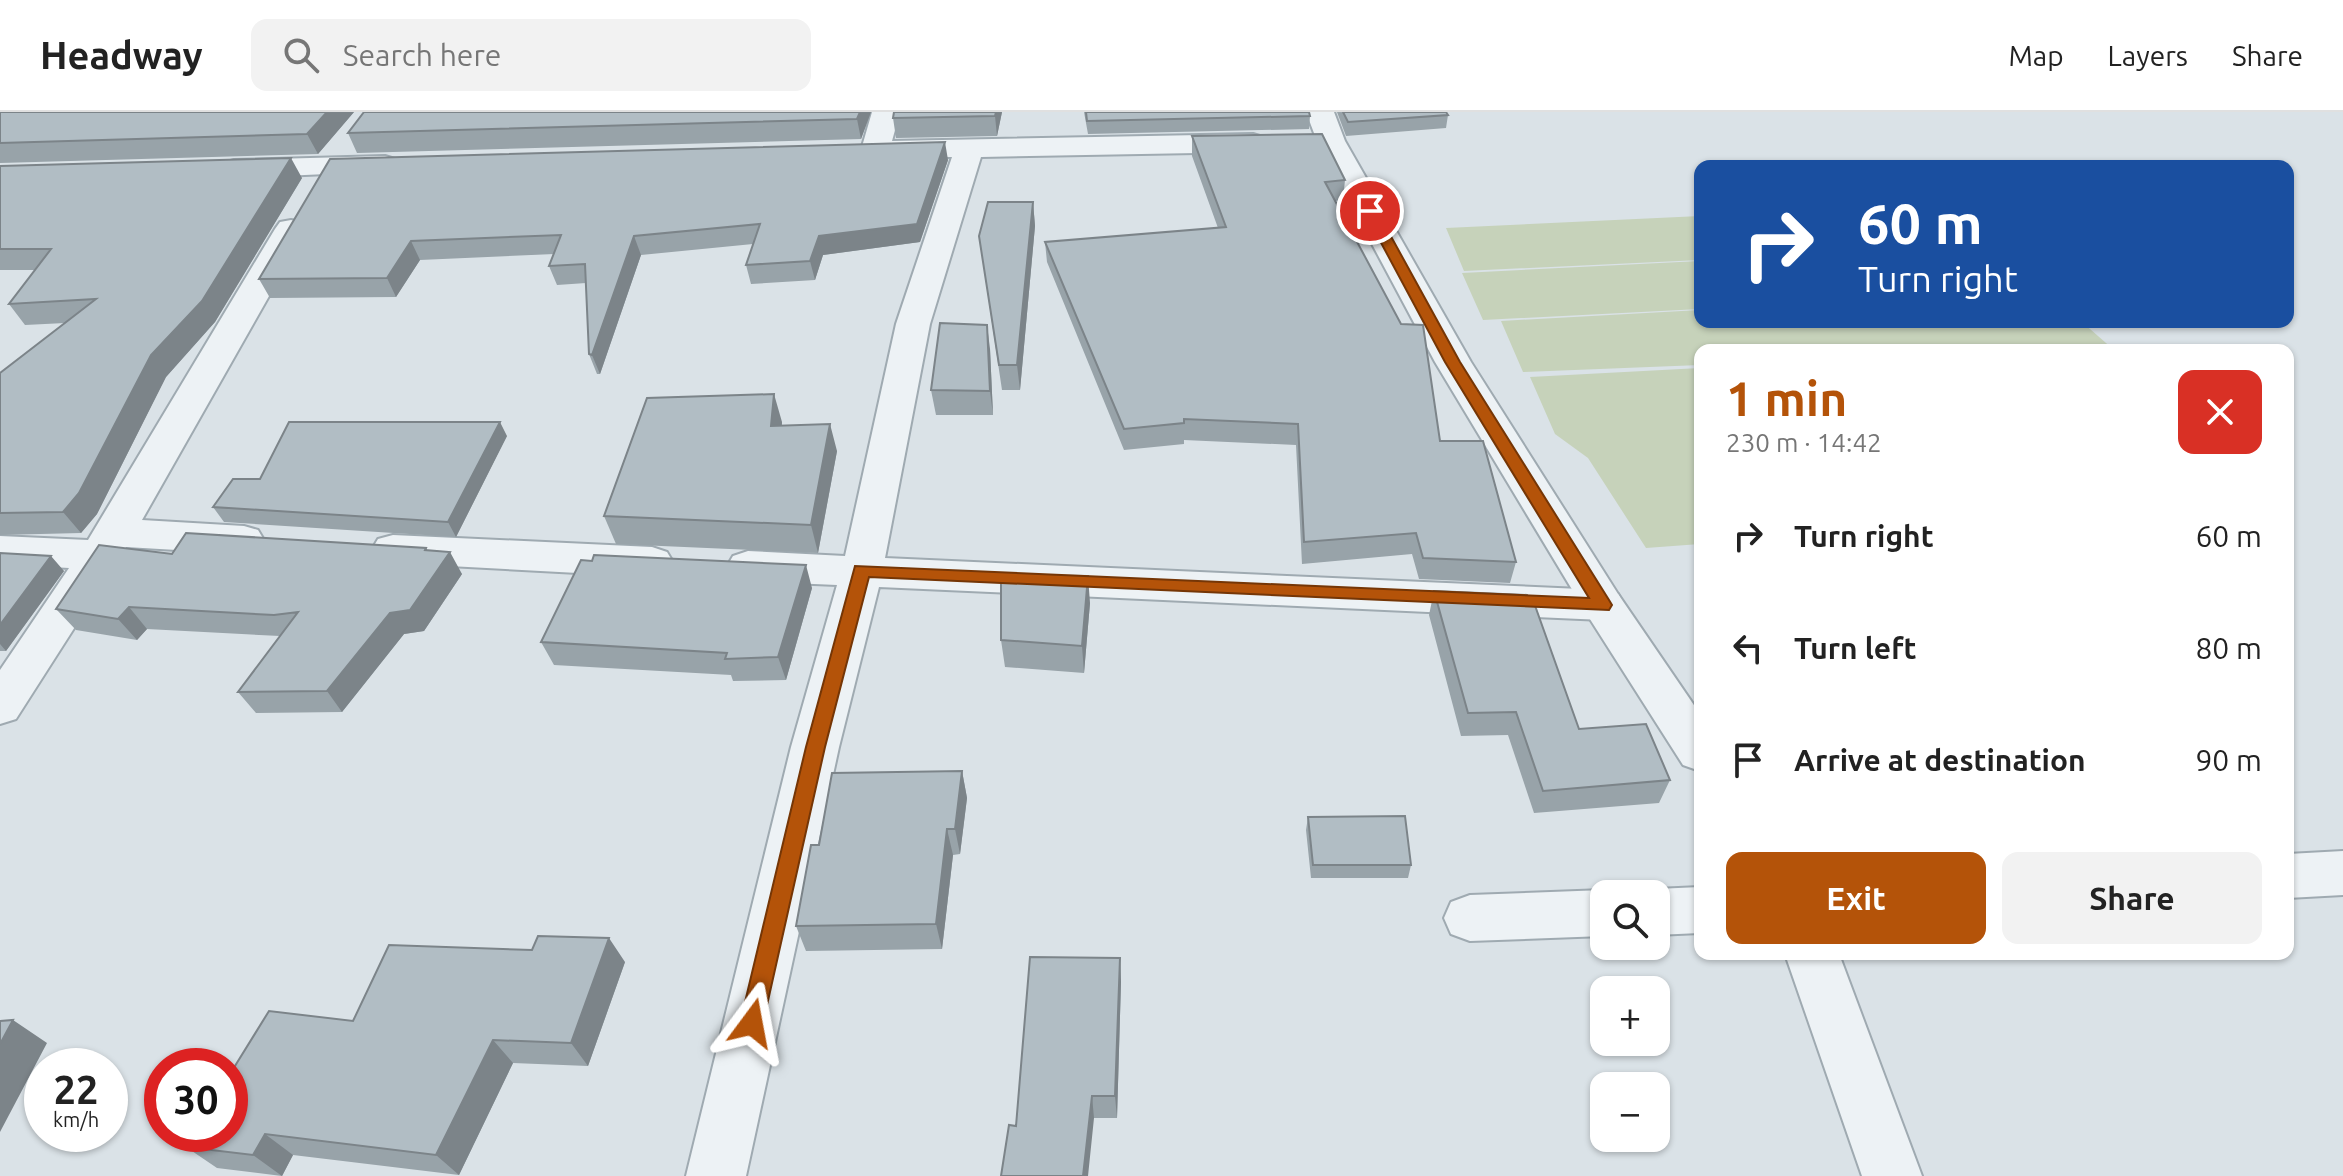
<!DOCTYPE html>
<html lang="en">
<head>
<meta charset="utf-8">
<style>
	:root { --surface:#fff; --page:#f2f2f2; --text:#222; --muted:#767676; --line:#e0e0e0; --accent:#b45309 }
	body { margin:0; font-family:Ubuntu,sans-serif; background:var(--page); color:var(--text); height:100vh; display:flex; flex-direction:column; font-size:30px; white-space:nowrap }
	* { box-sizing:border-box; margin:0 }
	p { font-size:26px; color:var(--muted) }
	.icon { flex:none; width:44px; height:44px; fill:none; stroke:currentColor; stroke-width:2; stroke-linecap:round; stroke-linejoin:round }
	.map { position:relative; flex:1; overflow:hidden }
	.panel { position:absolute; left:1694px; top:232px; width:600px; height:616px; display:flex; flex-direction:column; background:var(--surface); border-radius:16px; box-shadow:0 2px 6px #0004 }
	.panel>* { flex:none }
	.top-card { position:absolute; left:1694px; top:48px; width:600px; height:168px; border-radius:16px; box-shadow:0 2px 6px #0004; background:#1a4fa0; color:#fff; overflow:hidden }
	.fabs { position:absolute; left:1590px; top:768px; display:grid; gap:16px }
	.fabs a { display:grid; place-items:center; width:80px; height:80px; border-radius:16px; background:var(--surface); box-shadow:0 2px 6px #0004; font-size:40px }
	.speed { position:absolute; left:24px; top:936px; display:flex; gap:16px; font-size:40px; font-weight:700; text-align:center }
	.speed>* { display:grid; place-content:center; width:104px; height:104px; border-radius:50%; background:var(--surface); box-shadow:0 2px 6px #0004; line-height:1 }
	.speed small { font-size:20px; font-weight:400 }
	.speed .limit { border:12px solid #d22; background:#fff; color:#111 }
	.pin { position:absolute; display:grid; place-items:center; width:68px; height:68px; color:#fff; margin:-34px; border:4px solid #fff; border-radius:50%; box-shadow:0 2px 8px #0007 }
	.me { position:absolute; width:88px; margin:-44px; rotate:13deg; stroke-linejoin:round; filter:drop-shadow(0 0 6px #0008) }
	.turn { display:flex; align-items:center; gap:28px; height:168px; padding:0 32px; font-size:36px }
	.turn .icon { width:104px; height:104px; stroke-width:2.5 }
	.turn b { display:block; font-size:56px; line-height:68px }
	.round { display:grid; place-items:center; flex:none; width:84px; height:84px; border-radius:16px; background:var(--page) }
	.overview { display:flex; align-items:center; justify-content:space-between; height:136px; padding:0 32px }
	h1 { font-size:48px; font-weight:700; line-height:60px; color:var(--accent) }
	.action { display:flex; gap:16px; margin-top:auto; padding:16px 32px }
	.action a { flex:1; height:92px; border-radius:16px; background:var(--accent); color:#fff; font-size:32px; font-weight:700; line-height:92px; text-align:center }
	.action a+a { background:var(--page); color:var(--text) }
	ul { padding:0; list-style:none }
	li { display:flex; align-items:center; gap:24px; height:112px; padding:0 32px }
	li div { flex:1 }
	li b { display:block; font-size:30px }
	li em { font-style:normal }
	header { display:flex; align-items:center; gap:48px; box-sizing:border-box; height:112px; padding:0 40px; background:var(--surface); border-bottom:2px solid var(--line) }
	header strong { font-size:38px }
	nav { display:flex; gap:44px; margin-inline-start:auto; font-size:28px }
	.search { width:560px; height:72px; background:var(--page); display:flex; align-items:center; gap:20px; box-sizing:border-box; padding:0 28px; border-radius:16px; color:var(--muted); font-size:30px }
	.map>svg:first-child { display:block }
	.green { fill:#c6d2ba }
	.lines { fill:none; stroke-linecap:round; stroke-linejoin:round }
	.minor-casing { stroke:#9faab1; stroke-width:4 }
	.tertiary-casing { stroke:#9faab1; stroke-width:4 }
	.minor { fill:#edf2f5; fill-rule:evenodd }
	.tertiary { fill:#edf2f5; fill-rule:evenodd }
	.wall { fill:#98a3a9 }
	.shaded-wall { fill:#7c8489 }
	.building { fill:#b1bdc4; stroke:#7c8489; stroke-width:2 }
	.route { fill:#b45309; stroke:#753606; stroke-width:2 }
</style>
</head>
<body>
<header>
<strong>Headway</strong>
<div class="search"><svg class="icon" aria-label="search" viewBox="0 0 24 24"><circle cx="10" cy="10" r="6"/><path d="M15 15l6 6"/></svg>Search here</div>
<nav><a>Map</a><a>Layers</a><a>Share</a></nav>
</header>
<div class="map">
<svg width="2343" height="1064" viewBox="0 0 2343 1064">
	<rect width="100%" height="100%" fill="#dae2e7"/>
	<path class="green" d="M1700,104V148L1464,159L1446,116Z
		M1700,149V197L1483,208L1462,161Z
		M1700,198V210H2082L2114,238H1700V253L1523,260L1501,209Z
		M1700,256V432L1646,436L1588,346L1555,322L1530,265Z"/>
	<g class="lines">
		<g class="minor-casing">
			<path id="minor" d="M872,0H900L892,29L1253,22L1263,25L1267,31L1263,37L1253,40L981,45L930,212L885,446L1603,478L1618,482L1624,493L1618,504L1603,508L879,475L839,635L746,1064H686L791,635L837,473L748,469L733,464L727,454L733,444L748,439L845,444L896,212L952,45L865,44L861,38Z
				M385,44L395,47L400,53L395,59L234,66L224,63L219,57L224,51L234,48Z
				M291,108L302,110L307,117L142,408L244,414L258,418L264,428L258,438L244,442L126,435L16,607L0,612V558L69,456L0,452V424L88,428L275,117L280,110Z
				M393,423L652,435L667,440L673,450L667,460L652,465L393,451L378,447L372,437L378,427Z
				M2343,739V783L2288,786V742Z
				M1700,775V821L1656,823V782H1642L1656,777Z
				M1604,778L1615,782H1604V824L1470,829L1451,822L1444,806L1451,790L1470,783Z"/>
		</g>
		<g class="tertiary-casing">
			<path id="tertiary" d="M1306,0H1334L1345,29L1471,250L1618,482L1700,602V659L1683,653L1588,504L1435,250L1317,29Z
				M1785,842H1839L1922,1064H1862Z"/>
		</g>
		<use href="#minor" class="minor"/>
		<use href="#tertiary" class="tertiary"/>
	</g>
	<path class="wall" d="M0,0H354L318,42L0,51Z
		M364,0H871L861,27L357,41L348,21Z
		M1002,0L997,24L896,26L893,6Z
		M1084,0H1309L1310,4L1309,17L1088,22Z
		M1337,0H1446L1448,3L1446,16L1346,24Z
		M1192,24L1345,68L1343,88L1335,89L1440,329L1516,450L1510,471L1419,467L1412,442L1302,452L1296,333L1184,328V332L1124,338L1047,150L1045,130L1218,116L1192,44Z
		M330,47L948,48L920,130L823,143L815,168L751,172L746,153L753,132L641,143L600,262H597L589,242L586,171L557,173L549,154L554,142L420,148L396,185L270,186L259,167Z
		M0,54L302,66L215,210L166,265L97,402L81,421L0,423V261L65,211L25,213L9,192L35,158H0Z
		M1033,90L1035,114L1020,278H1002L979,124Z
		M990,237L993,303H936L931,278Z
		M782,310V314L837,339L818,441L616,432L604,404Z
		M507,324L456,425L224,410L213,395L260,367Z
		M426,436L428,439L462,462L424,519L404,522L342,600L256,601L238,580L280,524L147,517L137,528L76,518L56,497Z
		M0,441L64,459L6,539H0Z
		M812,476L786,568L733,569L731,563L554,553L541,530Z
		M1434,479L1579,617L1670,668L1659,691L1534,701L1508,623L1461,624L1429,503Z
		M1090,491L1084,561L1005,555L1001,528Z
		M962,659L967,686L960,742L953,743L942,837L806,839L796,814L819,733Z
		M1308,705L1411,753L1408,766H1311L1306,718Z
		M1120,846L1121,870L1117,1006H1094L1016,1014Z
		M625,850L588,954L513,951L459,1063L293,1043L282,1064L217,1056L186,1035L353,909Z"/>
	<path class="shaded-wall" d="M327,0H354L318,42L307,22Z
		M860,0H871L861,27L857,7Z
		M996,0H1002L997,24L995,4Z
		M945,30L948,48L920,130L823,143L815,168L810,149L819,124Z
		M291,46L302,66L215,210L166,265L97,402L81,421L63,400L151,243Z
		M1033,90L1035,114L1020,278L1017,253Z
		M634,124L641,143L600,262L592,243Z
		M411,129L420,148L396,185L387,166Z
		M987,213L990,237L993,303L990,279Z
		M774,282L782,310L779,342L771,314Z
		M500,310L507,324L456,425L448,410Z
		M830,312L837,339L818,441L811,413Z
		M426,436L439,457L450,440L462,462L424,519L404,522L342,600L327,579Z
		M51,444L64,459L6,539L0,532V513Z
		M806,453L812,476L786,568L778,545Z
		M1088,464L1090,491L1084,561L1082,534Z
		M129,495L147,517L137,528L118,507Z
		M962,659L967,686L960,742L955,717Z
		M947,717L953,743L942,837L936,812Z
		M609,826L625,850L588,954L571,931Z
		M1120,846L1121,870L1117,1006L1115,984Z
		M13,908L47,931L0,1020V932Z
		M493,928L513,951L459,1063L436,1043Z
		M1092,984L1094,1006L1088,1064H1083Z
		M265,1022L293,1043L282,1064L253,1043Z"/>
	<path class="building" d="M0,0H327L307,22L0,31Z
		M364,0H860L857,7L348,21Z
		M894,0H996L995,4L893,6Z
		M1086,0H1309L1310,4L1087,9Z
		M1343,0H1446L1448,3L1348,10Z
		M1322,22L1345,68L1325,70L1401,212L1423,213L1440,329H1483L1516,450L1423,446L1416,421L1304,430L1298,312L1184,307V311L1124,317L1045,130L1226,115L1192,24Z
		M945,30L917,112L819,124L810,149L746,153L760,112L634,124L592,243L589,242L585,152L549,154L561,123L411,129L387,166L259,167L330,47Z
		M291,46L202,189L151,243L79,381L63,400L0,401V261L96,187L9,192L51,137H0V54Z
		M988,90H1033L1017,253H999L979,124Z
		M940,211L987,213L990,279L931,278Z
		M774,282L771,314L830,312L811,413L604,404L647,286Z
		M289,310H500L448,410L213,395L233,367H260Z
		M186,421L426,436L425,438L450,440L410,498L390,501L327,579L238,580L298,500L274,503L129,495L118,507L56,497L99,433L172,442Z
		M0,441L51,444L0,513Z
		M594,443L806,453L778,545L725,547L727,541L541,530L581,448L592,449Z
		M1001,463L1088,464L1082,534L1001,528Z
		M1434,479L1527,483L1529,488H1533L1579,617L1646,612L1670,668L1543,679L1516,600L1468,601Z
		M962,659L955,717H947L936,812L796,814L811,733H819L832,661Z
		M1405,704L1411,753H1313L1308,705Z
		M538,824L609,826L571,931L493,928L436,1043L265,1022L253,1043L186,1035L194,1022H230V962L269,899L353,909L389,833L532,838Z
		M1030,845L1120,846L1115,984H1092L1083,1064H1001L1009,1013L1016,1014Z
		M13,908L0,932V909Z"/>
	<path class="route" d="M1370,95L1377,99L1460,250L1609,488L1612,493L1609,498L869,465L825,635L763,911L760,918L752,922L743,918L740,911L806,635L855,454L1589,486L1445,250L1364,99Z"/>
</svg>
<div class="fabs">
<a><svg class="icon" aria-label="search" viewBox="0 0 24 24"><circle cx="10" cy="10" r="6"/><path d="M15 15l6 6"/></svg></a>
<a>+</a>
<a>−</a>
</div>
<div class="speed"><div>22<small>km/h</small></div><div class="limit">30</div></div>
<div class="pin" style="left:1370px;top:99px;background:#d93025"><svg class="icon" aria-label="arrive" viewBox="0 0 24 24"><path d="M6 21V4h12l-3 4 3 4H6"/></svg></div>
<svg class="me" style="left:752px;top:911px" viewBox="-20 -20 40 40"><path d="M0-17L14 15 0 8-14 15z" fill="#b45309" stroke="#fff" stroke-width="4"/></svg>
<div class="top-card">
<div class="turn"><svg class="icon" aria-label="right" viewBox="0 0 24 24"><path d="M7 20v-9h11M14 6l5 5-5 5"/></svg><div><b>60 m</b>Turn right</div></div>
</div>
<section class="panel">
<div class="overview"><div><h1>1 min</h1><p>230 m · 14:42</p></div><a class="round" style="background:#d93025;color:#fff"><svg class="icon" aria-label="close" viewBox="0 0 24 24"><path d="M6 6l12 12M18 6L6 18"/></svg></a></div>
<ul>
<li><svg class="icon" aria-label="right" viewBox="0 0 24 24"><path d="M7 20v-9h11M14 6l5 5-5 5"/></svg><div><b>Turn right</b></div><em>60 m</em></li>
<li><svg class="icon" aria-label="left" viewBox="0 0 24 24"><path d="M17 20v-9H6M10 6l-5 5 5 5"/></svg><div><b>Turn left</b></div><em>80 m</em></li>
<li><svg class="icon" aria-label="arrive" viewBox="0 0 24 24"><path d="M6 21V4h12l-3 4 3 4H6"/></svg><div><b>Arrive at destination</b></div><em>90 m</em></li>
</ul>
<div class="action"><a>Exit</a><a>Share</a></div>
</section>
</div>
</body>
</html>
